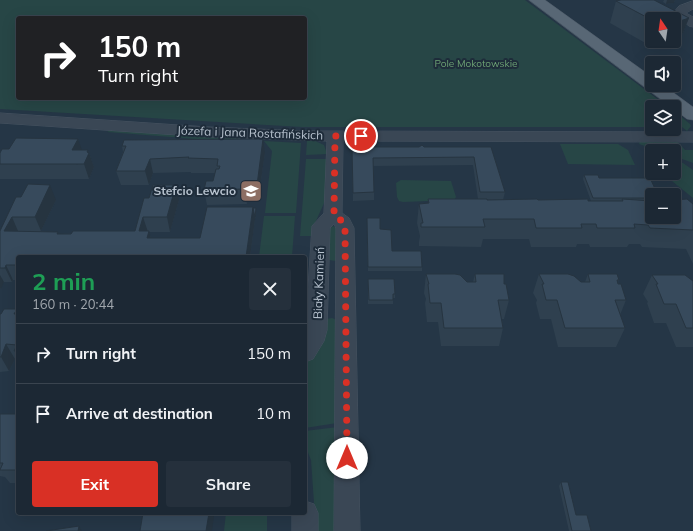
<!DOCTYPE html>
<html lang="en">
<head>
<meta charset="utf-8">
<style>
	:root { --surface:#1c2834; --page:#25303c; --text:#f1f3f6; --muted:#a0a6ac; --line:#3a444f; --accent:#d93025 }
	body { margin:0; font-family:Mulish,sans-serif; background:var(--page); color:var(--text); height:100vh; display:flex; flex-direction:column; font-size:15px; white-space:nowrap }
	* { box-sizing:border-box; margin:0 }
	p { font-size:13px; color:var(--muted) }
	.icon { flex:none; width:22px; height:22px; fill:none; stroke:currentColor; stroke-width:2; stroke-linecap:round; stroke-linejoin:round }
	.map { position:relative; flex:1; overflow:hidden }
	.details { position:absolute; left:16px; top:255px; width:291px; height:260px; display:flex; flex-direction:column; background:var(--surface); border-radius:4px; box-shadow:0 4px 16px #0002,0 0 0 1px var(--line) }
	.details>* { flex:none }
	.top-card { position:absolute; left:16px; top:16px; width:291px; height:84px; border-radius:4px; box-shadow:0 4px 16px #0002,0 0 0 1px var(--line); background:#202124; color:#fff; overflow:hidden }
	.needle { width:26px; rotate:347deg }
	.tools { position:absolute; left:645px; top:12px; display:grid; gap:8px }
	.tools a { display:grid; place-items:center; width:36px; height:36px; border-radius:4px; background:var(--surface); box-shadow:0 4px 16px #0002,0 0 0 1px var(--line); font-size:20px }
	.pin { position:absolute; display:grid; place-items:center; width:34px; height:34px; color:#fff; margin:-17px; border:2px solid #fff; border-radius:50%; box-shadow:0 1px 4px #0007 }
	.me { position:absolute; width:44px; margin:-22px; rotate:0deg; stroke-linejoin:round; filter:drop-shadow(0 0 3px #0008) }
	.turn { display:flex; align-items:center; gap:14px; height:84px; padding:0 16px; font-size:18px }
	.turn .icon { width:52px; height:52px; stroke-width:2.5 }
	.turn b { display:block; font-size:28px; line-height:34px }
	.round { display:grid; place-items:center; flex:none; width:42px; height:42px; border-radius:4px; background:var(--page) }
	.headline { display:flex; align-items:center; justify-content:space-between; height:68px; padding:0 16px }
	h1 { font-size:24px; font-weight:700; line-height:30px; color:#1e9e55 }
	.button { display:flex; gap:8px; margin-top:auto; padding:8px 16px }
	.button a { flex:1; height:46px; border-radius:4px; background:var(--accent); color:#fff; font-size:16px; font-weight:700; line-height:46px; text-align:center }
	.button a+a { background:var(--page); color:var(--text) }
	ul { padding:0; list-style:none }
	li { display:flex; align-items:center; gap:12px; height:60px; padding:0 16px; border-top:1px solid var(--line) }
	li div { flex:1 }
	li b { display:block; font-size:15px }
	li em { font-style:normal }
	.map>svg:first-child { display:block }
	.green { fill:#274646; fill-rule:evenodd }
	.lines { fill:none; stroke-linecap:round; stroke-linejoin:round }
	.minor-casing { stroke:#465361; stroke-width:1 }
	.major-casing { stroke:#465361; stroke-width:1 }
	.minor { fill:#3a4755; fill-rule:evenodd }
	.major { fill:#586775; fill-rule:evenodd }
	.wall { fill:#2f404f; fill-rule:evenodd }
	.shaded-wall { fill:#263440 }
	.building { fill:#374a5c; stroke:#263440 }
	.route { stroke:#d93025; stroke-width:7; stroke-dasharray:0 12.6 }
	.labels { text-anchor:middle; stroke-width:4; stroke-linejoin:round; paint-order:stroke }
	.far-park-label { font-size:10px; fill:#6ca173; stroke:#1e2c3a }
	.street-label { font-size:12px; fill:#b7c2ce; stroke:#1e2c3a }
	.poi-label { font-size:12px; font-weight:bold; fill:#b7c2ce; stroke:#1e2c3a; text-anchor:end }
</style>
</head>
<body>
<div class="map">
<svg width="693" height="531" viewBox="0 0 693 531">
	<rect width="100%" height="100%" fill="#253646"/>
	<path class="green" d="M0,0H525L668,107H652V127H302L0,109ZM18,18H305V98H18Z
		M674,111L690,124L691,126L687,131L682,127H674Z
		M111,130L238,137L241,139L235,142L107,132Z
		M264,141L301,143L296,213H265L272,151Z
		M307,141H315L324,145L327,154L306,155Z
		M640,141H677L685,150H693V163L674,156V151H659L639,144Z
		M560,144H618L628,150L635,165L568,164Z
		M306,159H327L325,201L315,223L312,236H300Z
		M674,160L683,163L693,170V198L662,173H674Z
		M401,180L451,181L456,197L454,200L403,202L399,201L397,197L396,183Z
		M264,216H295L292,257H259Z
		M331,226L337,227L336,261L329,260V228Z
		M332,318L337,320V423L305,428V364L318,347L326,319Z
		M338,427L337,531H316L311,460L305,445V431Z
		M226,513H267V531H224Z"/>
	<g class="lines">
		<g class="minor-casing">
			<path id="minor" d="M693,1V9L686,13L693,17V27L689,26L673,13L679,6Z
				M0,113L208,127L304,131L693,132V142L343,141L342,213L349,218L354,228L360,531H334L336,228L334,224L330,228L327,330L324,341L313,359L305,362V334L312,226L324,213L327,141L208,137L0,123Z
				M305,501L314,504L318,513V531H292V513H305Z"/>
		</g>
		<g class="major-casing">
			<path id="major" d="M529,0H545L652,77V85H663L693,107V120L687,119L674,109V107H671Z"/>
		</g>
		<use href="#minor" class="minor"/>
		<use href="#major" class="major"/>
	</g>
	<path class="wall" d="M664,0H675L674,3L666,4L663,2Z
		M616,1L689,18L680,40L656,49L610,23ZM652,19H674V41H652Z
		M78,139L81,150H88L94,167L89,179H0V153L9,149Z
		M122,146L265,153L258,200H248L247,204L207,205L204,190L213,181L215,173H191V172L153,173L149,185H121L116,171L123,152Z
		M352,147H491L505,192L503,200H487L591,201L583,179L584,175L599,178L652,195V217L693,204V264L686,249L642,247L640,244H629L627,247H590L589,244H577L576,247H531L529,239H483L481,247L419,246V242L420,236L417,223L419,204L428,203V199H478L473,165L373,166L374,192V200L353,201Z
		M16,197L56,200L41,231L59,234L135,231L144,198L179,200L170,232H149L151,238H200L253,207V208L256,212L250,257H18V280H13L12,282H4L0,289V231Z
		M367,218L380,229L392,251L422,267V271H368Z
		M426,274L467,282H473L475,274L504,284L509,300L504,319H502L503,328L499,346H441L438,322H427L425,303L426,299L424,293Z
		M539,274L581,282H585L588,274L619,280L618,282L626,300L620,315L625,328L616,347H558L551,319H540L536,303L537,300L533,293Z
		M652,275L693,281V347H676L666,323H654L647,303L648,302L643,294Z
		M368,279L395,294V298H393V304H368Z
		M18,311V359H15L9,371L0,372V314Z
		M0,414H18V483H10L5,477L0,476Z
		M561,482L576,515L591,531H569L559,486Z"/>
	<path class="shaded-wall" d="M667,0H675L674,3L666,4Z
		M689,18L680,40L656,49L658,41H674V23Z
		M78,139L83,153L77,165L72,150Z
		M263,139L265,153L258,200L257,185Z
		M88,150L94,167L89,179L84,164Z
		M150,159L153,173L149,185L145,171Z
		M50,185L56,200L41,231L35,217Z
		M176,185L179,200L170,232L167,217Z
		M246,185L248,200L247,204L245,189Z
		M253,207L255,217L256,208V212L250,257H246Z
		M12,217L18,231H4Z
		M143,217L148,232L139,231Z
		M149,231L153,246L147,238Z
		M6,265L13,280L12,282L5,268Z
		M0,275L4,282L1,289L0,288Z
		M17,309L18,311V321L14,314Z
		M6,344L15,359L9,371L1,357Z
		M209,513H213L214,516L212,531H206Z
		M79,526L82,531H78Z"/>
	<path class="building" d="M621,0H654L689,18L674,23V19H652V20L616,1Z
		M16,138L78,139L72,150H88L87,152L89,153L84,164H0V153L2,149H9Z
		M263,139L257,185H246L245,189L204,190L206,181H213L216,169H219L220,166H217L218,159L188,158L189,157L150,159L145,171H116L126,146H122L124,140Z
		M422,145L424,147H491L505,192H480L474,157L373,158L374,192L353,193L352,147H419Z
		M584,175H598L599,178H650L658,195H652V198H593Z
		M28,184L50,185L35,217H12L4,231L58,232L57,234H71L73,231H135L144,198H149L153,185H176L167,217H143L139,231H149L147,238H200L207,207H253L246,257H18V265H6L5,268H0V231L16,197H21Z
		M428,199H487V200L537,199L538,200L588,199V201H623L622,199L652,201V217H674V200L687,199L693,204V230L650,228L648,225L634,224L635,228H597L596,224H581L582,228H536L534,219H483L485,227H421V223H423L419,204L429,203Z
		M253,208H256L255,217Z
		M367,218H380V229L391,230L392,251H421L422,267H368Z
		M426,274H455L460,275L467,282H476L475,274H504V284H506L509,300H498L503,328H444L441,303H430L428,284H429Z
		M539,274H568L574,276L581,282H590L588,274H617L619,280H617L618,284H621L626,300H615L625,328H565L557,300H546L542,284H544Z
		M652,275H685L693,281V328H686L676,304H664L656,284H658Z
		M368,279H394L395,294H393V300H369Z
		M4,309H17L14,314H18V351H14L17,345L6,344L1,357H0V314H1Z
		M0,414H18V470H0L3,463H0Z
		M561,482H568L576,515H587L591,531H572Z
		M143,513H209L206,531H140Z
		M79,526L78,531H46Z"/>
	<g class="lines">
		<path class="route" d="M347,458L345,228L343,222L334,215L335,136H361"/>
	</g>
	<defs>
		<g id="school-square" transform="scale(1.15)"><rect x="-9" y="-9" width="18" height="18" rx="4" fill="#8d6e63" stroke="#1e2c3a"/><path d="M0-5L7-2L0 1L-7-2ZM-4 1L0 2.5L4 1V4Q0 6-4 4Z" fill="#fff"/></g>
	</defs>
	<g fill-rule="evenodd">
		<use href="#school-square" x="251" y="191"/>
	</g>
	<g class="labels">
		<g class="far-park-label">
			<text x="476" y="67">Pole Mokotowskie</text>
		</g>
		<g class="street-label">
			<text transform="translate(250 133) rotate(2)" y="4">Józefa i Jana Rostafińskich</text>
			<text transform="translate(319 283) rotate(-88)" y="4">Biały Kamień</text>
		</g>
		<g class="poi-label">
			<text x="236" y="195">Stefcio Lewcio</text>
		</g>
	</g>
</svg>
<div class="tools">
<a><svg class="needle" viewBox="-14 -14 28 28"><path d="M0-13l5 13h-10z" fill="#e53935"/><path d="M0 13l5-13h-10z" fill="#a0a6ac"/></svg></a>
<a><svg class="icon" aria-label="sound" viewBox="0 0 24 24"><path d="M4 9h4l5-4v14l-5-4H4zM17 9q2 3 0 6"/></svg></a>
<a><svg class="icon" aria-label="layers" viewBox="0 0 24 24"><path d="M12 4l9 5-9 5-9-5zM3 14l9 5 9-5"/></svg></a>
<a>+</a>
<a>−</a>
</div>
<div class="pin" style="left:361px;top:136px;background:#d93025"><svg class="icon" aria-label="arrive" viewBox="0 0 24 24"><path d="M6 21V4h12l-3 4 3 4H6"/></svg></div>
<svg class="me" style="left:347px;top:458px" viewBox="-20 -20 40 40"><circle r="19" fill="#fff"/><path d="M0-13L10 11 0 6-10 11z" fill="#d93025"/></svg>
<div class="top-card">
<div class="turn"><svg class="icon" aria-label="right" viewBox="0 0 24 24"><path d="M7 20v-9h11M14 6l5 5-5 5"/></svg><div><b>150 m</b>Turn right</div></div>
</div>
<section class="details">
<div class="headline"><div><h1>2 min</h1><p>160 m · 20:44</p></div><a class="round"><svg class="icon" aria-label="close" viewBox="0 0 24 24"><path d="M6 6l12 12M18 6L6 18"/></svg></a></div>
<ul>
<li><svg class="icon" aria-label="right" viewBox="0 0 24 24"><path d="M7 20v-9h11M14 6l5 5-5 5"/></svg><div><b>Turn right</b></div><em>150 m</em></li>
<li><svg class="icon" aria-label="arrive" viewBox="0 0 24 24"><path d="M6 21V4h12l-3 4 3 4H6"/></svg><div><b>Arrive at destination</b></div><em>10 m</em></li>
</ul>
<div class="button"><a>Exit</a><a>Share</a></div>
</section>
</div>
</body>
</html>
